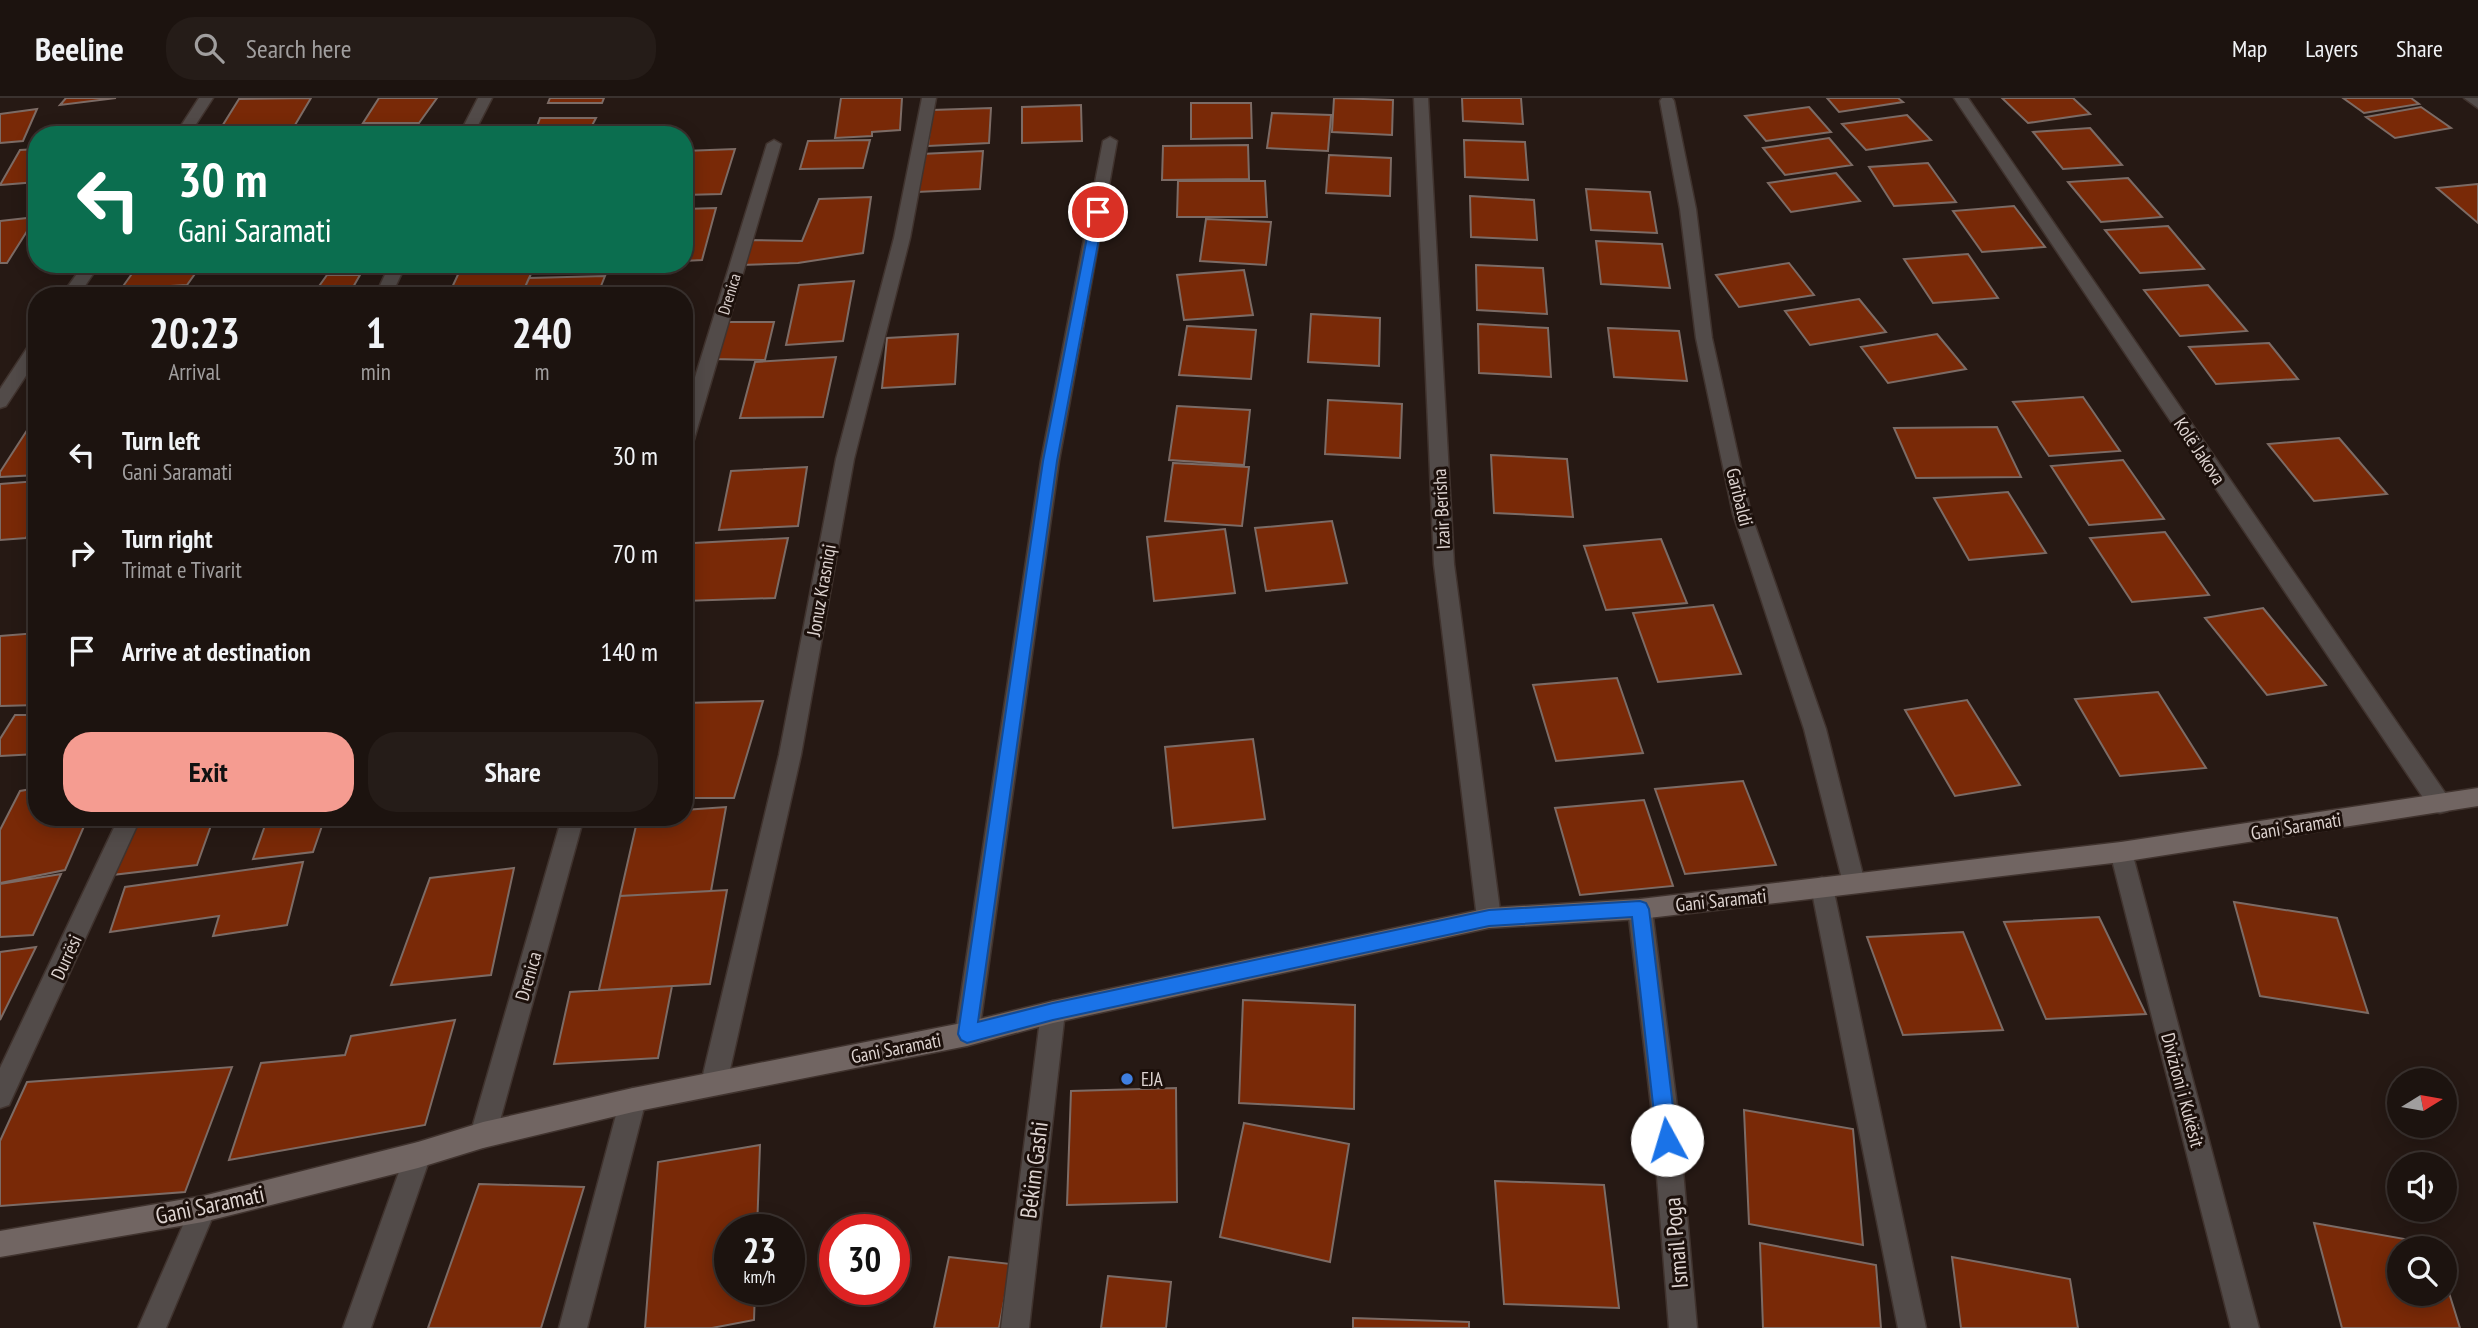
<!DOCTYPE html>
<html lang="en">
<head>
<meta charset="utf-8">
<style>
	:root { --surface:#1c130f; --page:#251c18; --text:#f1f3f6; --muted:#a09e9e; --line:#3a322f; --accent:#f59c91 }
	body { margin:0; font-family:"PT Sans Narrow",sans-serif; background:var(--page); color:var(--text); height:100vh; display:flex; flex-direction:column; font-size:26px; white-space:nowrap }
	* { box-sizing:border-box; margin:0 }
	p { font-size:23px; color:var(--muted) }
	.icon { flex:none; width:38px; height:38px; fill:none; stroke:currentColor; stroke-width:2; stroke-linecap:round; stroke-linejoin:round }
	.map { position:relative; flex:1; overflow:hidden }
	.drawer { position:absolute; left:28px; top:189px; width:665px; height:539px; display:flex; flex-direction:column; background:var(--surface); border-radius:28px; box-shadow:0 4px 18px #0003,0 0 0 2px var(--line) }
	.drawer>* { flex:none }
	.banner { position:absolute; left:28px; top:28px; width:665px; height:147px; border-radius:28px; box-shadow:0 4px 18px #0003,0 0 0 2px var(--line); background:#0b6e4f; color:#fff; overflow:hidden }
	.needle { width:46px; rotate:79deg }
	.buttons { position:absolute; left:2387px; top:970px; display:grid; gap:14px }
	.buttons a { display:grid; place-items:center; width:70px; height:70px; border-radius:50%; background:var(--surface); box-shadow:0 4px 18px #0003,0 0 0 2px var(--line); font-size:35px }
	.speed { position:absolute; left:714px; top:1116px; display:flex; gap:14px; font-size:35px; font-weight:700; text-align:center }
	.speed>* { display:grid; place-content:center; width:91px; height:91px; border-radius:50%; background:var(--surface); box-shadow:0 4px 18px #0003,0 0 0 2px var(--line); line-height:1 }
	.speed small { font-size:18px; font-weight:400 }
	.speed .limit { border:10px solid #d22; background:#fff; color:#111 }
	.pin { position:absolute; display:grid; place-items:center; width:60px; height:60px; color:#fff; margin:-30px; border:4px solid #fff; border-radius:50%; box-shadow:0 2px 7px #0007 }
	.me { position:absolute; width:77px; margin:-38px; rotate:354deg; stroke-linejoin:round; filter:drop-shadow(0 0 5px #0008) }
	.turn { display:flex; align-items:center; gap:24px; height:147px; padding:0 35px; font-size:32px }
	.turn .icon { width:91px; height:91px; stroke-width:2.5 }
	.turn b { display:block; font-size:49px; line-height:60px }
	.eta { display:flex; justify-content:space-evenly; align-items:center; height:119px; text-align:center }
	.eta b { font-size:42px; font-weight:600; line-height:49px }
	.cta { display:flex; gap:14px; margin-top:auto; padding:14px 35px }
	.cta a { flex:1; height:80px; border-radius:28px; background:var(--accent); color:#111; font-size:28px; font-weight:600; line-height:80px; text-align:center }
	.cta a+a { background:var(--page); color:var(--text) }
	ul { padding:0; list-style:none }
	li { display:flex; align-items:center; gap:21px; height:98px; padding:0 35px }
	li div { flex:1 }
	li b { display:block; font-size:26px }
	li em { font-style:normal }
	header { display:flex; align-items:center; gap:42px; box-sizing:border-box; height:98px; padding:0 35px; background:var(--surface); border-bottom:2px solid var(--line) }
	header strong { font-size:33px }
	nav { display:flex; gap:38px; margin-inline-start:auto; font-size:24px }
	.search { width:490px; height:63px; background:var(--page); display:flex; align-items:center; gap:18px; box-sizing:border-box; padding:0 24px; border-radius:28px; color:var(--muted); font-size:26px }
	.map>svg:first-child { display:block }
	.building { fill:#792907; stroke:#7c6b65; stroke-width:2 }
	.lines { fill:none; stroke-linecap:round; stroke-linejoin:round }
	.street-casing { stroke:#40332e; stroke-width:3 }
	.secondary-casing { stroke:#40332e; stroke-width:3 }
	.street { fill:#524b49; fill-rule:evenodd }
	.secondary { fill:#716562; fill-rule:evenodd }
	.route { fill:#1a73e8; stroke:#114b97; stroke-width:2 }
	.shop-dot { fill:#3f7fe0; stroke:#1c100b; stroke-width:2.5 }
	.labels { text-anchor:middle; stroke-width:6; stroke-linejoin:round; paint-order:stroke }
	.far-street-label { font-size:16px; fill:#ddd3d0; stroke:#1c100b }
	.street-label { font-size:19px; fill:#ddd3d0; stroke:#1c100b }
	.poi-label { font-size:19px; fill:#ddd3d0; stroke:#1c100b; text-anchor:start }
	.near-street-label { font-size:23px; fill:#ddd3d0; stroke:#1c100b }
</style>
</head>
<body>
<header>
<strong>Beeline</strong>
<div class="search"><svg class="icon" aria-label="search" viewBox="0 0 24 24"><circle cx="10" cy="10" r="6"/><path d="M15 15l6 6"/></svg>Search here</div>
<nav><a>Map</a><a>Layers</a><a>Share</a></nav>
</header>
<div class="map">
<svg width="2478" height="1230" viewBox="0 0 2478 1230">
	<rect width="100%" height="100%" fill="#261914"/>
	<path class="building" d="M66,0H116L60,7Z
		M311,0L295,27L221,30L239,1Z
		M379,0H437L419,25H363Z
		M550,0H604L602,5H548Z
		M841,0H902L900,32L872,34V38L835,40Z
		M1334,0L1393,2L1392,37L1332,34Z
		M1462,0H1521L1523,26L1463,23Z
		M1827,0H1898L1903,4L1839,14Z
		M2002,0H2073L2090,16L2028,25Z
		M2343,0H2411L2419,6L2364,15Z
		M1191,5H1251L1252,40L1191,41Z
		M1081,7L1082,43L1022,45V9Z
		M1809,9L1831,34L1766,43L1745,18Z
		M2421,9L2451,30L2395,40L2366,19Z
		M991,10L989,45L928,48L932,12Z
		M37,11L23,43L0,45V16Z
		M1272,15L1331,17L1328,53L1267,50Z
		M1907,17L1931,42L1866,52L1842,26Z
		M540,20H596L587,37H534Z
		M2090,30L2122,67L2063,71L2033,34Z
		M1829,40L1852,67L1785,77L1763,50Z
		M870,42L863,70L800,71L808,43Z
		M1464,42L1525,44L1528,82L1465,79Z
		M1248,47L1249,81L1162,82L1163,48Z
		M37,51V84L0,87L20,52Z
		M735,51L721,96L684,97V53Z
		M983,53L980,91L917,94L921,56Z
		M1329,57L1391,60L1390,98L1326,95Z
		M1928,65L1956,104L1894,108L1869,69Z
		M1836,75L1860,103L1791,114L1768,85Z
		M2128,80L2162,119L2101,124L2068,84Z
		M1178,83H1265L1267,119H1177Z
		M2478,86V125L2437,90Z
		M1586,91L1650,94L1657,135L1591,132Z
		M1470,98L1534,102L1537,142L1471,139Z
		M871,99L863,155L798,165L741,167L748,142L802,143L819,101Z
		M2014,108L2045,149L1982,154L1953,113Z
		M716,110L702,162L684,163V111Z
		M36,119L7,165H0V123Z
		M1206,121L1271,124L1266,167L1200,163Z
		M2168,128L2204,171L2140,175L2105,132Z
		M1596,143L1662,146L1670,190L1601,186Z
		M1968,156L1998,200L1933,205L1904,161Z
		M1789,165L1814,197L1739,209L1716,177Z
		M139,166H202L187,187L121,191Z
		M535,167L521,198H448L462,168Z
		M1476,167L1543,170L1547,216L1477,212Z
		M1244,172L1253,217L1184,222L1177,177Z
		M327,177H360L348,198H312Z
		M605,178L597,198H521L529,180Z
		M854,183L843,243L786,247L799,187Z
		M2208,187L2247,233L2180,238L2144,192Z
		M1859,201L1886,234L1810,247L1785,213Z
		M1311,216L1380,220L1379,268L1308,264Z
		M721,224H774L765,262L711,261Z
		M1478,226L1548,230L1551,279L1479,275Z
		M1187,228L1256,232L1251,281L1179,277Z
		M1608,230L1679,233L1687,283L1614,279Z
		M958,236L955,286L882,290L887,240Z
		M1937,236L1966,271L1888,285L1861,249Z
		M2269,245L2298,281L2216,286L2189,249Z
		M836,259L823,319L740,320L755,264Z
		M2083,299L2120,353L2049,358L2013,304Z
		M1328,302L1402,306L1400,360L1325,356Z
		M1177,308L1250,312L1244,367L1169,362Z
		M37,317V377L0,379V374Z
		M1997,329L2021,379L1916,380L1894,330Z
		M2339,340L2387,396L2314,403L2268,346Z
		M1491,357L1567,361L1573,419L1494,415Z
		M2123,362L2164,421L2089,427L2051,368Z
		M1173,365L1249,369L1242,428L1165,423Z
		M807,369L798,428L719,432L731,373Z
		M37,383V418L26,440L0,442V386Z
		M2008,394L2046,455L1969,462L1934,400Z
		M1332,423L1347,485L1266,493L1255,430Z
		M1225,431L1235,495L1154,503L1147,439Z
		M2165,434L2209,497L2132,504L2090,440Z
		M788,440L775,500L684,503V482L694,445Z
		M1661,441L1687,505L1606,512L1584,448Z
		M1713,507L1741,576L1658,584L1633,515Z
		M2263,510L2326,587L2267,597L2205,520Z
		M37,535V607L0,608V538Z
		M1617,580L1643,655L1556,663L1533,587Z
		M2158,594L2206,670L2120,678L2075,601Z
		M1967,602L2020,687L1955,698L1905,612Z
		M763,603L734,700H684V605Z
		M15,617H37V656L0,658V641Z
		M1253,641L1265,721L1173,730L1165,649Z
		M1743,683L1776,767L1685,776L1655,691Z
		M37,690V719H88L65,772L0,785V732L20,693Z
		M1644,702L1673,788L1580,797L1555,710Z
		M726,709L711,793L620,798L638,719H684V712Z
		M134,719H214L197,767L112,777Z
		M268,719H325L313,754L253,761Z
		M303,764L287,827L213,838L219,818L110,834L125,789Z
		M514,770L491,877L391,887L430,780Z
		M61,776L33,837L0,839V786Z
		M727,792L710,886L599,892L620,798Z
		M2234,804L2337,820L2368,915L2260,898Z
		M2099,819L2146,916L2046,921L2004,824Z
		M1963,834L2003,932L1903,937L1867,839Z
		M36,849L0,922V854Z
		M672,888L658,960L554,966L570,894Z
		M1243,902L1355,907L1354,1011L1239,1005Z
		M455,922L425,1027L229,1062L261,965L345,957L351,938Z
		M232,969L185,1094L0,1108V1043L27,984Z
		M1176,990L1177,1104L1067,1107L1071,993Z
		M1744,1012L1853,1031L1863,1147L1749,1126Z
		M1244,1025L1349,1046L1330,1164L1220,1139Z
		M760,1047L757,1132H730V1192H755L754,1222L712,1230H645L658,1064Z
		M1495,1083L1604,1087L1619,1210L1504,1206Z
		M479,1086L584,1089L541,1230H428Z
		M2314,1125L2433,1146L2434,1150H2399V1195H2445V1182L2460,1230H2342Z
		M1760,1145L1876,1167L1881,1230H1763Z
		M949,1159L1011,1166L999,1230H934Z
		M1952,1159L2070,1181L2078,1230H1961Z
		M1108,1178L1171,1184L1166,1230H1101Z
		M1353,1220L1469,1224V1230H1353Z"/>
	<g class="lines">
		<g class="street-casing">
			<path id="street" d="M199,0H213L189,37H175Z
				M478,0H492L473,37H459Z
				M922,0H936L910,140L854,361L801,657L727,985L723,994L714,997L705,994L701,985L779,657L836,361L894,140Z
				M1414,0H1428L1454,466L1501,820L1497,827L1489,830L1481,827L1477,820L1434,466Z
				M1662,0H1672L1674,3L1696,111L1712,240L1751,416L1826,631L1865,785L1862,792L1854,795L1846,792L1843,785L1804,631L1733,416L1696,240L1680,111L1660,3Z
				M1954,0H1968L2448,699L2451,706L2448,713L2440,715L2432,713Z
				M2464,0H2478V10Z
				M1110,39L1117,43L1059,363L979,936L976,944L967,948L958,944L955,936L1041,363L1103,43Z
				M774,42L781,46L693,345L684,351V315L767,46Z
				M84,166H100L78,198H61Z
				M390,166H406L391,198H375Z
				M37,243V261L6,308L0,310V291L31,244Z
				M119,719H141L9,1007L0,1010V970Z
				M562,719H584L496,1037L492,1046L483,1050L474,1046L470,1037Z
				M2121,744L2129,747L2132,754L2259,1230H2231L2110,754L2113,747Z
				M1822,779L1830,782L1833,789L1926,1230H1898L1811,789L1814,782Z
				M1640,801L1648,804L1652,811L1678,1016L1697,1230H1669L1652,1016L1628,811L1632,804Z
				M1053,903L1062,906L1065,914L1029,1230H1001L1041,914L1044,906Z
				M633,990L642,993L646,1002L587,1230H559L620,1002L624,993Z
				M418,1044L427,1048L431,1057L371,1230H343L405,1057L409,1048Z
				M203,1098L212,1102L216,1111L166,1230H138L194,1102Z"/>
		</g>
		<g class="secondary-casing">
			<path id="secondary" d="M2478,690V708L2121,764L1640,821L1489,830L1053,925L967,948L633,1014L483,1050L418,1070L203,1124L0,1159V1133L203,1098L418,1044L483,1024L633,990L967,924L1053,903L1489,810L1640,801L2121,744Z"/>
		</g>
		<use href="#street" class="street"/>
		<use href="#secondary" class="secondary"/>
	</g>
	<path class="route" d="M1098,111L1104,114L1057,363L978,924L1053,905L1489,812L1640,803L1646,805L1649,811L1677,1042L1674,1049L1667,1052L1660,1049L1657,1042L1632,819L1489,828L1053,922L967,945L961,942L958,936L1043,363L1092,114Z"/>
	<circle class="shop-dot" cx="1127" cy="981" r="7"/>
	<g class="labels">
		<g class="far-street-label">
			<text transform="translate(729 196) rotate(-73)" y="6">Drenica</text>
		</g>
		<g class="street-label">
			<text transform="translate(2200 353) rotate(56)" y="7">Kolë Jakova</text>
			<text transform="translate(1740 399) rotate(76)" y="7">Garibaldi</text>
			<text transform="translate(1441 411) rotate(-93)" y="7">Izair Berisha</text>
			<text transform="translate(821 492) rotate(-80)" y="7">Jonuz Krasniqi</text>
			<text transform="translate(2296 728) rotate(-9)" y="7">Gani Saramati</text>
			<text transform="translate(1721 802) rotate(-6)" y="7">Gani Saramati</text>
			<text transform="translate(66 859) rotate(-65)" y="7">Durrësi</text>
			<text transform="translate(528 878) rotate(-74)" y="7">Drenica</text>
			<text transform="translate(896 950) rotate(-11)" y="7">Gani Saramati</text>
			<text transform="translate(2183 992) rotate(75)" y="7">Divizioni i Kukësit</text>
		</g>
		<g class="poi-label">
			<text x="1141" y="988">EJA</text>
		</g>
		<g class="near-street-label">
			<text transform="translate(1034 1072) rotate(-83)" y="8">Bekim Gashi</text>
			<text transform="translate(210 1107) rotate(-12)" y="8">Gani Saramati</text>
			<text transform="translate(1676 1145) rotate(-95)" y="8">Ismail Poga</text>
		</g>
	</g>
</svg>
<div class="buttons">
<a><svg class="needle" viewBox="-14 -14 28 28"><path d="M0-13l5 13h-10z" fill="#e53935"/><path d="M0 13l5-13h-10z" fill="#a09e9e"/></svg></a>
<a><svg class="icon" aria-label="sound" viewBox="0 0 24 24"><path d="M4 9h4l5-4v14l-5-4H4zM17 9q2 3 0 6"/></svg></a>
<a><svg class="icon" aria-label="search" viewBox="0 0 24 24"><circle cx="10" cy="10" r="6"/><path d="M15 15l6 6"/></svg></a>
</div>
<div class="speed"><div>23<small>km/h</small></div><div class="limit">30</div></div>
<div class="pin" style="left:1098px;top:114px;background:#d93025"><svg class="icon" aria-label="arrive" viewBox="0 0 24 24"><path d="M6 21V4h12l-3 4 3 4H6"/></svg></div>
<svg class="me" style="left:1667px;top:1042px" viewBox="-20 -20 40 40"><circle r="19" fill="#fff"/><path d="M0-13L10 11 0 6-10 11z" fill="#1a73e8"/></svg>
<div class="banner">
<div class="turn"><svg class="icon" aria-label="left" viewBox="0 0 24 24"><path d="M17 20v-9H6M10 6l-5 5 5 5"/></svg><div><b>30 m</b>Gani Saramati</div></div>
</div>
<section class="drawer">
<div class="eta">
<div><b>20:23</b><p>Arrival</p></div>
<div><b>1</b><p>min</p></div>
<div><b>240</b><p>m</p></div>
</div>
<ul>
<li><svg class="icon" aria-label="left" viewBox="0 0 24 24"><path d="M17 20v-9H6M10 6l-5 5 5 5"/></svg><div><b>Turn left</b><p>Gani Saramati</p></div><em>30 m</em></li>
<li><svg class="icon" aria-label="right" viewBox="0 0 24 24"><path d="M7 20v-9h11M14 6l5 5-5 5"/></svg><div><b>Turn right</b><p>Trimat e Tivarit</p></div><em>70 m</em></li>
<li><svg class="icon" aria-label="arrive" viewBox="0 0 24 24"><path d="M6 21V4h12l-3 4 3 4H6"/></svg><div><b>Arrive at destination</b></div><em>140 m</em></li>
</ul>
<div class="cta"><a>Exit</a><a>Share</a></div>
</section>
</div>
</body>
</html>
